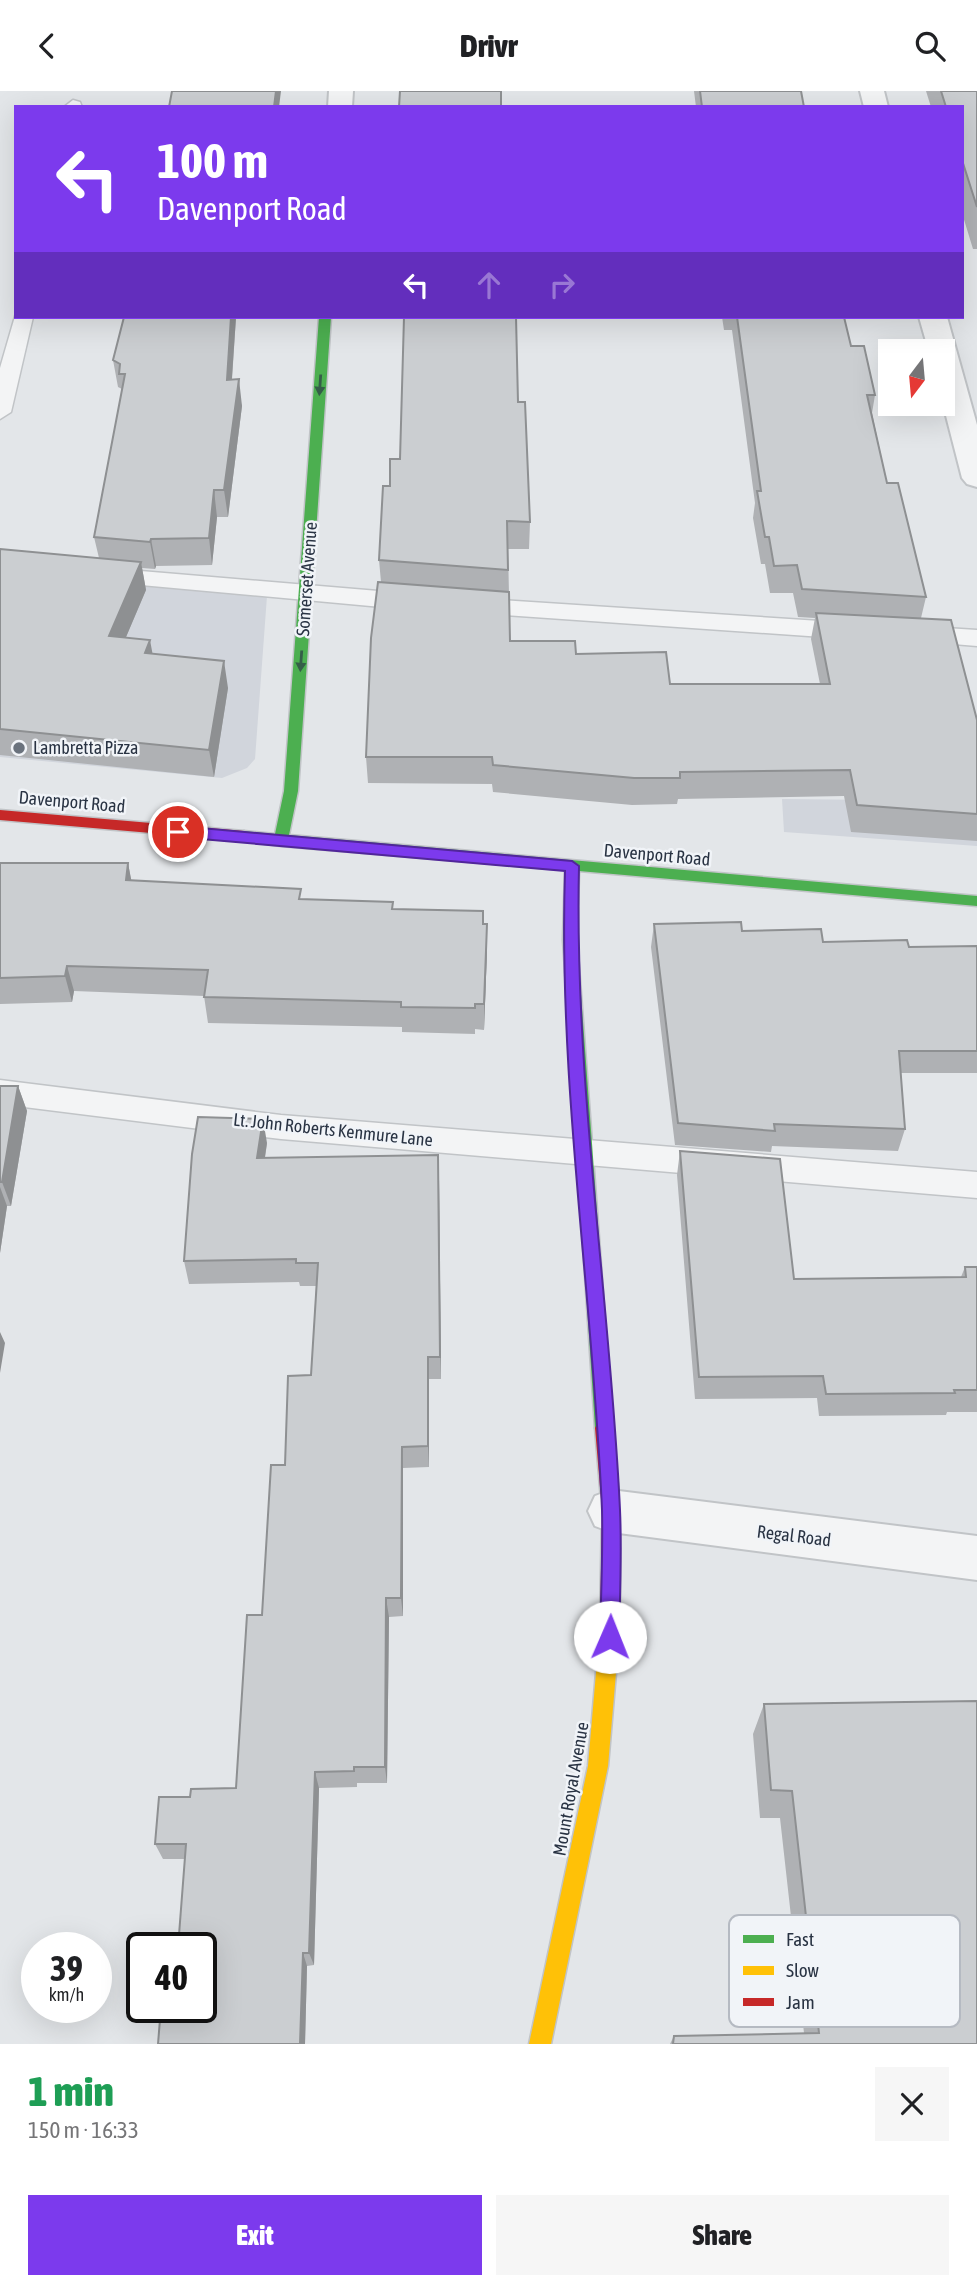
<!DOCTYPE html>
<html lang="en">
<head>
<meta charset="utf-8">
<style>
	:root { --surface:#fff; --page:#f6f6f6; --text:#202124; --muted:#757577; --accent:#7c3aed }
	body { margin:0; font-family:"Asap Condensed",sans-serif; background:var(--page); color:var(--text); height:100vh; display:flex; flex-direction:column; font-size:26px; white-space:nowrap }
	* { box-sizing:border-box; margin:0 }
	p { font-size:23px; color:var(--muted) }
	.icon { flex:none; width:38px; height:38px; fill:none; stroke:currentColor; stroke-width:2; stroke-linecap:round; stroke-linejoin:round }
	.map { position:relative; height:1953px; overflow:hidden }
	.panel { display:flex; flex-direction:column; background:var(--surface); flex:1 }
	.panel>* { flex:none }
	.top-card { position:absolute; left:14px; top:14px; width:950px; height:214px; border-radius:0px; box-shadow:0 7px 28px #0002; background:#7c3aed; color:#fff; overflow:hidden }
	.needle { width:46px; rotate:196deg }
	.tools { position:absolute; left:878px; top:248px; display:grid; gap:14px }
	.tools a { display:grid; place-items:center; width:77px; height:77px; border-radius:0px; background:var(--surface); box-shadow:0 7px 28px #0002; font-size:35px }
	.speed { position:absolute; left:21px; top:1841px; display:flex; gap:14px; font-size:35px; font-weight:700; text-align:center }
	.speed>* { display:grid; place-content:center; width:91px; height:91px; border-radius:50%; background:var(--surface); box-shadow:0 7px 28px #0002; line-height:1 }
	.speed small { font-size:18px; font-weight:400 }
	.speed .limit { border:4px solid #111; border-radius:10px; background:#fff; color:#111 }
	.pin { position:absolute; display:grid; place-items:center; width:60px; height:60px; color:#fff; margin:-30px; border:4px solid #fff; border-radius:50%; box-shadow:0 2px 7px #0007 }
	.me { position:absolute; width:77px; margin:-38px; rotate:1deg; stroke-linejoin:round; filter:drop-shadow(0 0 5px #0008) }
	.turn { display:flex; align-items:center; gap:24px; height:147px; padding:0 28px; font-size:32px }
	.turn .icon { width:91px; height:91px; stroke-width:2.5 }
	.turn b { display:block; font-size:49px; line-height:60px }
	.lanes { display:flex; align-items:center; height:66px; padding:0 28px; background:#0003; justify-content:center; gap:35px; direction:ltr }
	.lanes .off { opacity:.35 }
	.round { display:grid; place-items:center; flex:none; width:74px; height:74px; border-radius:0px; background:var(--page) }
	.summary { display:flex; align-items:center; justify-content:space-between; height:119px; padding:0 28px }
	h1 { font-size:42px; font-weight:800; line-height:52px; color:#1e9e55 }
	.action { display:flex; gap:14px; margin-top:auto; padding:14px 28px }
	.action a { flex:1; height:80px; border-radius:0px; background:var(--accent); color:#fff; font-size:28px; font-weight:800; line-height:80px; text-align:center }
	.action a+a { background:var(--page); color:var(--text) }
	header { display:flex; justify-content:space-between; align-items:center; height:91px; padding:0 28px; background:var(--surface); font-size:32px; font-weight:800 }
	.map>svg:first-child { display:block }
	.built { fill:#d1d5dc }
	.lines { fill:none; stroke-linecap:round; stroke-linejoin:round }
	.lane-casing { stroke:#c1c4c7; stroke-width:3 }
	.street-casing { stroke:#c1c4c7; stroke-width:4 }
	.fast-casing { stroke:#c1c4c7; stroke-width:3 }
	.slow-casing { stroke:#c1c4c7; stroke-width:3 }
	.jam-casing { stroke:#c1c4c7; stroke-width:3 }
	.lane { fill:#f3f4f5; fill-rule:evenodd }
	.street { fill:#f3f4f5; fill-rule:evenodd }
	.fast { fill:#4caf50; fill-rule:evenodd }
	.slow { fill:#ffc107; fill-rule:evenodd }
	.jam { fill:#c62828; fill-rule:evenodd }
	.wall { fill:#afb1b4 }
	.shaded-wall { fill:#8e9092 }
	.building { fill:#cbced1; stroke:#8e9092; stroke-width:2 }
	.oneway { fill:#355e48 }
	.route { fill:#7c3aed; stroke:#51269a; stroke-width:2 }
	.poi-dot { fill:#6a727d; stroke:#f1f4f8; stroke-width:2.5 }
	.labels { text-anchor:middle; stroke-width:5; stroke-linejoin:round; paint-order:stroke }
	.street-label { font-size:18px; fill:#293343; stroke:#f1f4f8 }
	.poi-label { font-size:18px; fill:#293343; stroke:#f1f4f8; text-anchor:start }
	.key { fill:#f1f4f8; stroke:#b5bac2; stroke-width:2 }
	.key-label { font-size:19px; fill:#293343 }
</style>
</head>
<body>
<header><svg class="icon" aria-label="back" viewBox="0 0 24 24"><path d="M15 5l-7 7 7 7"/></svg>Drivr<svg class="icon" aria-label="search" viewBox="0 0 24 24"><circle cx="10" cy="10" r="6"/><path d="M15 15l6 6"/></svg></header>
<div class="map">
<svg width="977" height="1953" viewBox="0 0 977 1953">
	<rect width="100%" height="100%" fill="#e3e6e9"/>
	<path class="built" d="M0,483L267,505L255,668L247,677L222,687L0,666Z
		M782,708L977,710V755L784,741Z"/>
	<g class="lines">
		<g class="lane-casing">
			<path id="lane" d="M73,9L80,11L82,16H64Z
				M16,222V226H33L11,321L0,328V277Z
				M105,477L414,503L423,505L426,511L423,517L414,519L97,490L93,485L97,480Z
				M471,507L851,532L860,534L863,540L860,546L851,548L462,521L459,515L462,509Z
				M914,535L977,539V555L905,549L902,543L905,537Z
				M0,989L281,1024L977,1081V1107L281,1048L0,1013Z"/>
		</g>
		<g class="street-casing">
			<path id="street" d="M329,0H353L352,16H328Z
				M860,0H884L888,16H864Z
				M919,226H947L977,334V396L967,393L962,387L943,313V261H929Z
				M611,1399L977,1445V1489L611,1441L595,1435L588,1420L595,1405Z"/>
		</g>
		<g class="fast-casing">
			<path id="fast" d="M319,226H331L298,700L289,744L977,805V815L579,780L577,849L613,1337L610,1343L604,1345L598,1343L595,1337L563,849L565,779L281,755L244,750L237,745L244,740L275,743L284,700Z"/>
		</g>
		<g class="slow-casing">
			<path id="slow" d="M610,1526L617,1528L620,1535L608,1675L551,1953H529L588,1675L600,1535L603,1528Z"/>
		</g>
		<g class="jam-casing">
			<path id="jam" d="M0,719L244,740L251,745L244,750L0,729Z
				M604,1329L610,1331L613,1337L620,1420V1535L617,1542L610,1544L603,1542L600,1535L602,1420L595,1337L598,1331Z"/>
		</g>
		<use href="#lane" class="lane"/>
		<use href="#street" class="street"/>
		<use href="#fast" class="fast"/>
		<use href="#slow" class="slow"/>
		<use href="#jam" class="jam"/>
	</g>
	<path class="wall" d="M694,0H801L804,16H696Z
		M926,0H977V158H973L962,122V16H931Z
		M124,226H236L232,289L242,315L228,426H217L212,474L156,475L155,478L142,477L146,499L126,546L153,563L228,597L214,686L0,664V458L99,467L94,446L122,300V298L118,296L113,269Z
		M722,226H844L851,255L875,304L872,322L887,392L926,506L921,527L977,629V750L851,741L844,705L678,708L677,713L632,714L493,701L492,693L368,692L366,666L381,491L379,469L390,395L400,368L518,311L530,431L529,458H508L510,550L576,563L670,593H820L811,548L815,527L798,526L793,502H770L765,473H761L753,427L755,412L732,239H724Z
		M0,772H128L131,789L302,808L393,811V818L487,833V859L484,939L475,938V943L402,941V936L208,932L204,905L74,900L72,911L0,913Z
		M654,833L742,840L823,851L909,856L977,855V982H901L905,1038L898,1060L772,1055L771,1061L675,1054L651,856Z
		M0,995H18L27,1020L11,1115H7L0,1162Z
		M267,1052L265,1067L439,1088L441,1288H429V1376L403,1377V1525L389,1526L387,1692H357V1696L319,1697L314,1874L307,1875L305,1953H158L201,1916L185,1768H163L155,1753L190,1706L236,1697L285,1374L311,1284L316,1195H300L299,1191L189,1193L184,1170Z
		M680,1060L794,1188L961,1186L965,1176H977V1321H947L946,1324L819,1325L817,1307L695,1308L677,1084Z
		M764,1613L977,1953H670L674,1945L804,1942L780,1727H760L753,1643Z"/>
	<path class="shaded-wall" d="M276,0H281L279,16H274Z
		M231,226H236L230,315L227,289Z
		M239,288L242,315L228,426L224,399Z
		M214,399L217,426L212,474L209,447Z
		M151,448L156,475L155,478L150,451Z
		M141,471L146,499L115,572L109,545Z
		M150,549L155,576L145,562Z
		M224,570L228,597L214,686L209,659Z
		M128,772L133,798L126,789Z
		M487,833V859L484,939V913Z
		M67,875L74,900L72,911L65,885Z
		M18,995L27,1020L11,1115L2,1091Z
		M263,1028L267,1052L261,1091L257,1067Z
		M438,1064L439,1088L441,1288L440,1266Z
		M0,1096L7,1115L0,1162Z
		M0,1241L5,1252L0,1282Z
		M428,1266L429,1288V1376L428,1355Z
		M402,1356L403,1377V1525L401,1507Z
		M386,1507L389,1526L387,1692L385,1676Z
		M315,1681L319,1697L314,1874L309,1862Z
		M303,1862L307,1875L305,1953H300Z"/>
	<path class="building" d="M172,0H276L274,16H169Z
		M400,0H501V16H399Z
		M700,0H801L804,16H702Z
		M941,0H977V116L962,69V16H946Z
		M124,226H231L227,289L239,288L224,399H214L209,447L151,448L150,451L94,446L125,283H119L120,273L113,269Z
		M404,226H516L518,311H525L530,431L507,430L508,479L379,469L383,395H390V368H400Z
		M737,226H844L851,255H864L875,304H867L887,392H898L926,506L802,498L797,474L774,475L769,446H765L757,400H761Z
		M0,458L141,471L109,545L150,549L145,562L224,570L209,659L0,638Z
		M378,491L509,501L510,550H575L576,563L666,561L670,593H830L816,522L951,529L977,629V723L857,714L850,679L680,681V687H634L493,674L492,666H366L371,547Z
		M0,772H128L126,789L301,798L299,808L393,811L392,818L483,820V833H487L484,913H475V917L401,916V911L204,906L208,879L67,875L65,885L0,887Z
		M741,831L742,840L821,838L823,851L907,849L909,856L977,855V960H899L905,1038L774,1033L775,1040L678,1032L654,833Z
		M0,995H18L2,1091H0Z
		M198,1026L263,1028L257,1067L438,1064L440,1266H428V1355L402,1356L401,1507H386L385,1676H354V1680L315,1681L309,1862H303L300,1953H158L161,1916H201V1857H178L186,1753H155L159,1706H190L191,1698L236,1697L247,1524H262L271,1374H285L288,1285L311,1284L318,1172H296V1168L184,1170L192,1063Z
		M680,1060L780,1068L794,1188L966,1186L965,1176H977V1299H954L955,1302L826,1303L823,1285L699,1286Z
		M977,1610V1953H673L674,1945L819,1942L792,1700L771,1699L764,1613Z"/>
	<defs><path id="oneway-solid" d="M-6-.8H1V-3.2L6.5 0L1 3.2V.8H-6Z" transform="scale(1.75)"/></defs>
	<g class="oneway">
		<use href="#oneway-solid" transform="translate(320 294) rotate(94)"/>
		<use href="#oneway-solid" transform="translate(301 570) rotate(94)"/>
	</g>
	<path class="route" d="M178,735L572,770L579,775C574,991 610,1205 620,1419C622,1462 620,1504 619,1546L617,1553L610,1556L603,1553L600,1546C601,1504 603,1462 602,1419C593,1206 558,994 565,780L178,746L171,741Z"/>
	<circle class="poi-dot" cx="19" cy="657" r="7"/>
	<g class="labels">
		<g class="street-label">
			<text transform="translate(307 488) rotate(-86)" y="6">Somerset Avenue</text>
			<text transform="translate(72 711) rotate(5)" y="6">Davenport Road</text>
			<text transform="translate(657 764) rotate(5)" y="6">Davenport Road</text>
			<text transform="translate(333 1039) rotate(6)" y="6">Lt. John Roberts Kenmure Lane</text>
			<text transform="translate(794 1445) rotate(7)" y="6">Regal Road</text>
			<text transform="translate(571 1698) rotate(-80)" y="6">Mount Royal Avenue</text>
		</g>
		<g class="poi-label">
			<text x="33" y="663">Lambretta Pizza</text>
		</g>
	</g>
	<rect x="729" y="1824" width="231" height="112" rx="10" class="key"/>
	<rect x="743" y="1844" width="31" height="8" fill="#4caf50"/>
	<rect x="743" y="1875" width="31" height="9" fill="#ffc107"/>
	<rect x="743" y="1907" width="31" height="8" fill="#c62828"/>
	<g class="key-label">
		<text x="786" y="1855">Fast</text>
		<text x="786" y="1886">Slow</text>
		<text x="786" y="1918">Jam</text>
	</g>
</svg>
<div class="tools">
<a><svg class="needle" viewBox="-14 -14 28 28"><path d="M0-13l5 13h-10z" fill="#e53935"/><path d="M0 13l5-13h-10z" fill="#757577"/></svg></a>
</div>
<div class="speed"><div>39<small>km/h</small></div><div class="limit">40</div></div>
<div class="pin" style="left:178px;top:741px;background:#d93025"><svg class="icon" aria-label="arrive" viewBox="0 0 24 24"><path d="M6 21V4h12l-3 4 3 4H6"/></svg></div>
<svg class="me" style="left:610px;top:1546px" viewBox="-20 -20 40 40"><circle r="19" fill="#fff"/><path d="M0-13L10 11 0 6-10 11z" fill="#7c3aed"/></svg>
<div class="top-card">
<div class="turn"><svg class="icon" aria-label="left" viewBox="0 0 24 24"><path d="M17 20v-9H6M10 6l-5 5 5 5"/></svg><div><b>100 m</b>Davenport Road</div></div>
<div class="lanes"><svg class="icon" aria-label="left" viewBox="0 0 24 24"><path d="M17 20v-9H6M10 6l-5 5 5 5"/></svg><svg class="icon off" aria-label="ahead" viewBox="0 0 24 24"><path d="M12 20V5M6 11l6-6 6 6"/></svg><svg class="icon off" aria-label="right" viewBox="0 0 24 24"><path d="M7 20v-9h11M14 6l5 5-5 5"/></svg></div>
</div>
</div>
<section class="panel">
<div class="summary"><div><h1>1 min</h1><p>150 m · 16:33</p></div><a class="round"><svg class="icon" aria-label="close" viewBox="0 0 24 24"><path d="M6 6l12 12M18 6L6 18"/></svg></a></div>
<div class="action"><a>Exit</a><a>Share</a></div>
</section>
</body>
</html>
